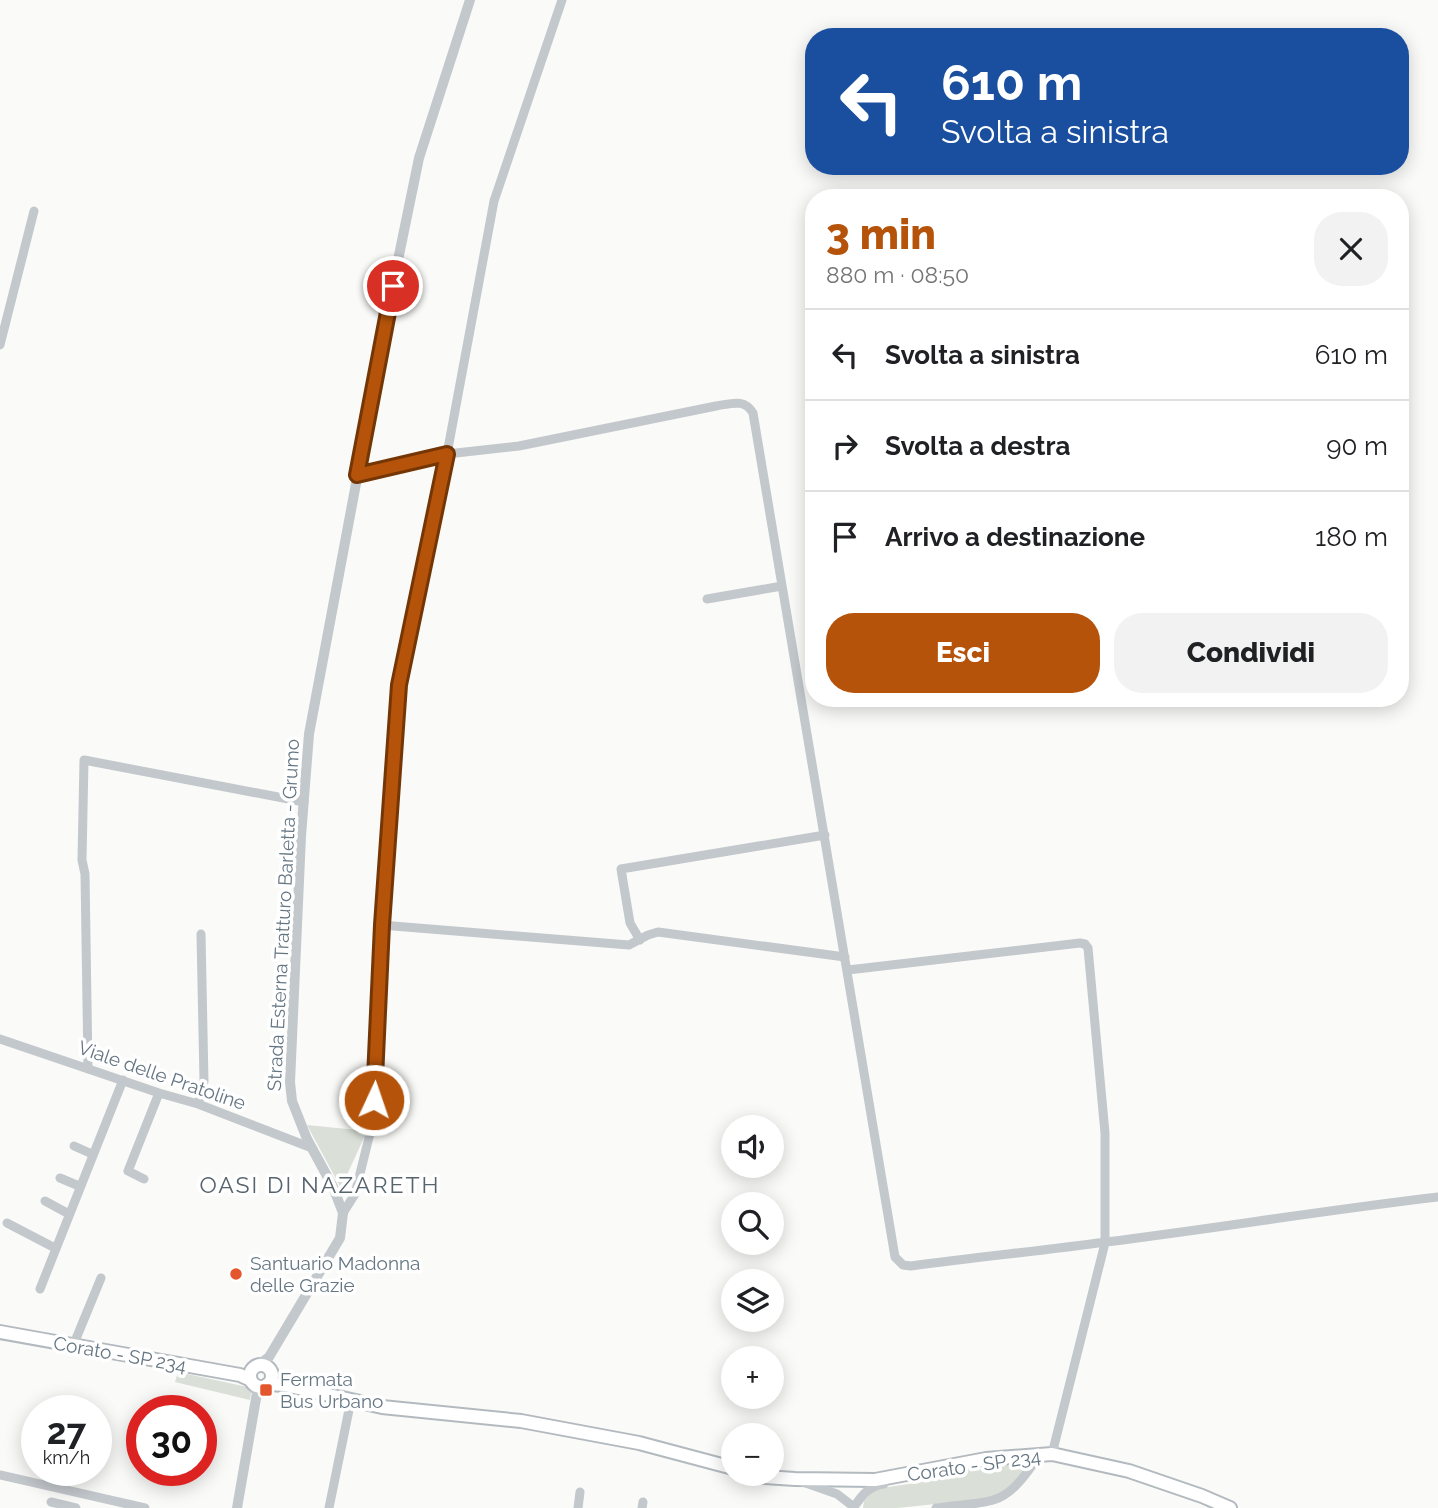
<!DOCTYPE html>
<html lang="it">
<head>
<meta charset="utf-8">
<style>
	:root { --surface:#fff; --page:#f2f2f2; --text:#202124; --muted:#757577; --line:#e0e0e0; --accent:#b45309 }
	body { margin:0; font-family:Raleway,sans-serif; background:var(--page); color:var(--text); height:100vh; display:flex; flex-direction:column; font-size:26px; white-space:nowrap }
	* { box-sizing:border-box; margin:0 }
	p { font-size:23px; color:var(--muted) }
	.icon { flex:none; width:38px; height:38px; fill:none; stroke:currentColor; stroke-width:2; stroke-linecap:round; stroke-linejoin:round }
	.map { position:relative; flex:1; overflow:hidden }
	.panel { position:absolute; left:805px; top:189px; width:604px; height:518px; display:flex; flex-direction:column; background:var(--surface); border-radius:28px; box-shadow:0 4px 18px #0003 }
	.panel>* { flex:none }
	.top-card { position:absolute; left:805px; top:28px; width:604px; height:147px; border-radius:28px; box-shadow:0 4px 18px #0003; background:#1a4fa0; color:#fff; overflow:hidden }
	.tools { position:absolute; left:721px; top:1115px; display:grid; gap:14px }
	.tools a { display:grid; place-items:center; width:63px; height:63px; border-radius:50%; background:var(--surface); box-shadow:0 4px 18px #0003; font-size:35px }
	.speed { position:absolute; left:21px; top:1395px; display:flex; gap:14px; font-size:35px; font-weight:700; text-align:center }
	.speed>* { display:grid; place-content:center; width:91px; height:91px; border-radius:50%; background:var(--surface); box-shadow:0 4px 18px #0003; line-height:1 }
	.speed small { font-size:18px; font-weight:400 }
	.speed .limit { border:10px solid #d22; background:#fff; color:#111 }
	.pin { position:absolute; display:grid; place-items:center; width:60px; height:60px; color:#fff; margin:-30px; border:4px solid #fff; border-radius:50%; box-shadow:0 2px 7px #0007 }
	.me { position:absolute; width:77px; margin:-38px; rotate:3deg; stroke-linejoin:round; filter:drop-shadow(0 0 5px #0008) }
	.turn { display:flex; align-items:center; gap:24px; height:147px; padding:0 21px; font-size:32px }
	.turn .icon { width:91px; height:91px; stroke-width:2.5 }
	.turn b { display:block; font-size:49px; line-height:60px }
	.round { display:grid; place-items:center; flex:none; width:74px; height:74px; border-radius:28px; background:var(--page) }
	.headline { display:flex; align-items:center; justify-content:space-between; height:119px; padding:0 21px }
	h1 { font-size:42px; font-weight:800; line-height:52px; color:var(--accent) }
	.primary-button { display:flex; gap:14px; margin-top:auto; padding:14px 21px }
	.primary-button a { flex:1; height:80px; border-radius:28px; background:var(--accent); color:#fff; font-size:28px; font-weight:800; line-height:80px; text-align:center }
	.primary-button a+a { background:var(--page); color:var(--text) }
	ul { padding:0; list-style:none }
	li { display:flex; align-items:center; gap:21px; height:91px; padding:0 21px; border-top:2px solid var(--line) }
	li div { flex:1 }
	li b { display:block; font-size:26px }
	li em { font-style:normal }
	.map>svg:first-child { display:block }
	.green { fill:#dadfd7 }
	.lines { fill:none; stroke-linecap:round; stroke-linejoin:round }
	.secondary-casing { stroke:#b3babf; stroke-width:16 }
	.minor { stroke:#c3c8cc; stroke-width:9 }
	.tertiary { stroke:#c3c8cc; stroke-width:10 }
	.secondary { stroke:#fff; stroke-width:12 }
	.route-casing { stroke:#753606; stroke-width:18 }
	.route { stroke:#b45309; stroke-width:12 }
	.poi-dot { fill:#e4572e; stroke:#fff; stroke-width:2.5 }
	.labels { text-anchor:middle; stroke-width:7; stroke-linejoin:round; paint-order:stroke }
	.street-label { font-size:19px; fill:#657683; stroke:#fff }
	.poi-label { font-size:19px; fill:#657683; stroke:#fff; text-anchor:start }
	.quarter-label { font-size:23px; letter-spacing:2px; fill:#57646e; stroke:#fff }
</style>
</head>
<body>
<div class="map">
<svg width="1438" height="1508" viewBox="0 0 1438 1508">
	<rect width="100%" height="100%" fill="#fafaf8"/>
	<path class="green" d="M307,1125L367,1131L341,1188Z
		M178,1372L252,1388L250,1400L175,1382Z
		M1028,1460L1026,1468L1015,1483L993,1498L897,1508H863L864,1501L875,1489L929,1481L941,1475Z"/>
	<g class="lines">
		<g class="secondary-casing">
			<path id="secondary" d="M0,1332L240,1375L251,1380
				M250 1376a11 11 0 1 1 22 0a11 11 0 1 1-22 0Z
				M268,1384L285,1385L382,1407L521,1421L639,1443L733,1468
				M752,1474L765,1477L795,1479L875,1480L986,1459L1052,1454L1129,1471L1202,1496L1230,1508"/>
		</g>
		<path class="minor" d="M0,345L34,211
			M357,475L447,454L519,446L716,406C731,404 744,398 753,413L895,1257L903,1265L911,1266C976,1257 1041,1251 1106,1242C1217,1228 1327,1210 1438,1197
			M707,599L782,586
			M381,925L629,945L648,935L658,932L845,957
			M640,940L630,923L621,869L825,835
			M848,970L1080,943L1085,944L1088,948L1105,1133V1243L1052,1454
			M0,1039L159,1093L198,1104L312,1148
			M88,1068L85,874L82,860L84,760L304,802
			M198,1104L204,1081L201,934
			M74,1146L92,1154
			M60,1178L79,1186
			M144,1179L128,1171L159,1093
			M45,1201L69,1214
			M343,1213L355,1194L372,1125L381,925L399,685L447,454L494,201L562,0
			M7,1223L55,1248
			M40,1289L123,1080
			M73,1346L101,1278
			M0,1475L145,1508
			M800,1481L837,1494L854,1507
			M51,1502L76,1508
			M854,1507C862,1495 869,1486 884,1484
			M329,1508L351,1400
			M578,1508L580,1492
			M642,1508L643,1502
			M936,1508C998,1500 1004,1508 1040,1454"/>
		<path class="tertiary" d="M257,1366L269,1357L340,1238L343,1213L333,1187L307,1139L292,1101L290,1082L301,836L309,734L398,260L419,158L470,0
			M237,1508L257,1393L254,1385"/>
		<use href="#secondary" class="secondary"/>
	</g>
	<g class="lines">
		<g class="route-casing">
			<path id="route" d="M374,1100L382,925L399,685L447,454L357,475L393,286"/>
		</g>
		<use href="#route" class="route"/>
	</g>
	<g class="poi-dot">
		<circle cx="236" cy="1274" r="7"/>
		<rect x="259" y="1383" width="14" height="14" rx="3.5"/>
	</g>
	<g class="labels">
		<g class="street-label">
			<text transform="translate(283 915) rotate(-87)" y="7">Strada Esterna Tratturo Barletta - Grumo</text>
			<text transform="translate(162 1075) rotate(19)" y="7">Viale delle Pratoline</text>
			<text transform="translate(120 1354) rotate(10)" y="7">Corato - SP 234</text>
			<text transform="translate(974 1465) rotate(-8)" y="7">Corato - SP 234</text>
		</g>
		<g class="poi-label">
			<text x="250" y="1270">Santuario Madonna<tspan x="250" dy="22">delle Grazie</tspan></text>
			<text x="280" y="1386">Fermata<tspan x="280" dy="22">Bus Urbano</tspan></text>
		</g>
		<g class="quarter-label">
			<text x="320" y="1193">OASI DI NAZARETH</text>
		</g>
	</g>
</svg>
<div class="tools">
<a><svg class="icon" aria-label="sound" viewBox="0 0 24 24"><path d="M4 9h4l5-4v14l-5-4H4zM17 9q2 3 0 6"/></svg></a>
<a><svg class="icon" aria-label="search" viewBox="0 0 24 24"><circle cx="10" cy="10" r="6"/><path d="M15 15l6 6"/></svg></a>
<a><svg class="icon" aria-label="layers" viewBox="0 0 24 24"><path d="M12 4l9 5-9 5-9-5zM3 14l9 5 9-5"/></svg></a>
<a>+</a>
<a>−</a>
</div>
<div class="speed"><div>27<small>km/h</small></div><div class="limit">30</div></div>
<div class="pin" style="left:393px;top:286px;background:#d93025"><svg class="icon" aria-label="arrive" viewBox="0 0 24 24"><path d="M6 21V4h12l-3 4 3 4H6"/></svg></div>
<svg class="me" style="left:374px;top:1100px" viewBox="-20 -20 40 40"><circle r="17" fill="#b45309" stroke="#fff" stroke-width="3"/><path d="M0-11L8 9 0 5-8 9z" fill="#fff"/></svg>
<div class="top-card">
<div class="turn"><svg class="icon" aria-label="left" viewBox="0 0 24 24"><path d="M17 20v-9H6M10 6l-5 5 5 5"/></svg><div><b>610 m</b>Svolta a sinistra</div></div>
</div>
<section class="panel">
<div class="headline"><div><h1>3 min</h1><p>880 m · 08:50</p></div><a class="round"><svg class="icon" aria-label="close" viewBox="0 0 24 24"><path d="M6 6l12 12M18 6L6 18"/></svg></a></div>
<ul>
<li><svg class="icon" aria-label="left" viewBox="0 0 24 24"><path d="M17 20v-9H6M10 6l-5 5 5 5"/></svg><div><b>Svolta a sinistra</b></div><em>610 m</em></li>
<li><svg class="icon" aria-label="right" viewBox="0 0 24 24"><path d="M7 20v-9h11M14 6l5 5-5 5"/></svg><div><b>Svolta a destra</b></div><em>90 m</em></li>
<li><svg class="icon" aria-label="arrive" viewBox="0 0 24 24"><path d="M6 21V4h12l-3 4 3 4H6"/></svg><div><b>Arrivo a destinazione</b></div><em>180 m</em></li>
</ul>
<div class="primary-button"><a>Esci</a><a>Condividi</a></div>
</section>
</div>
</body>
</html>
